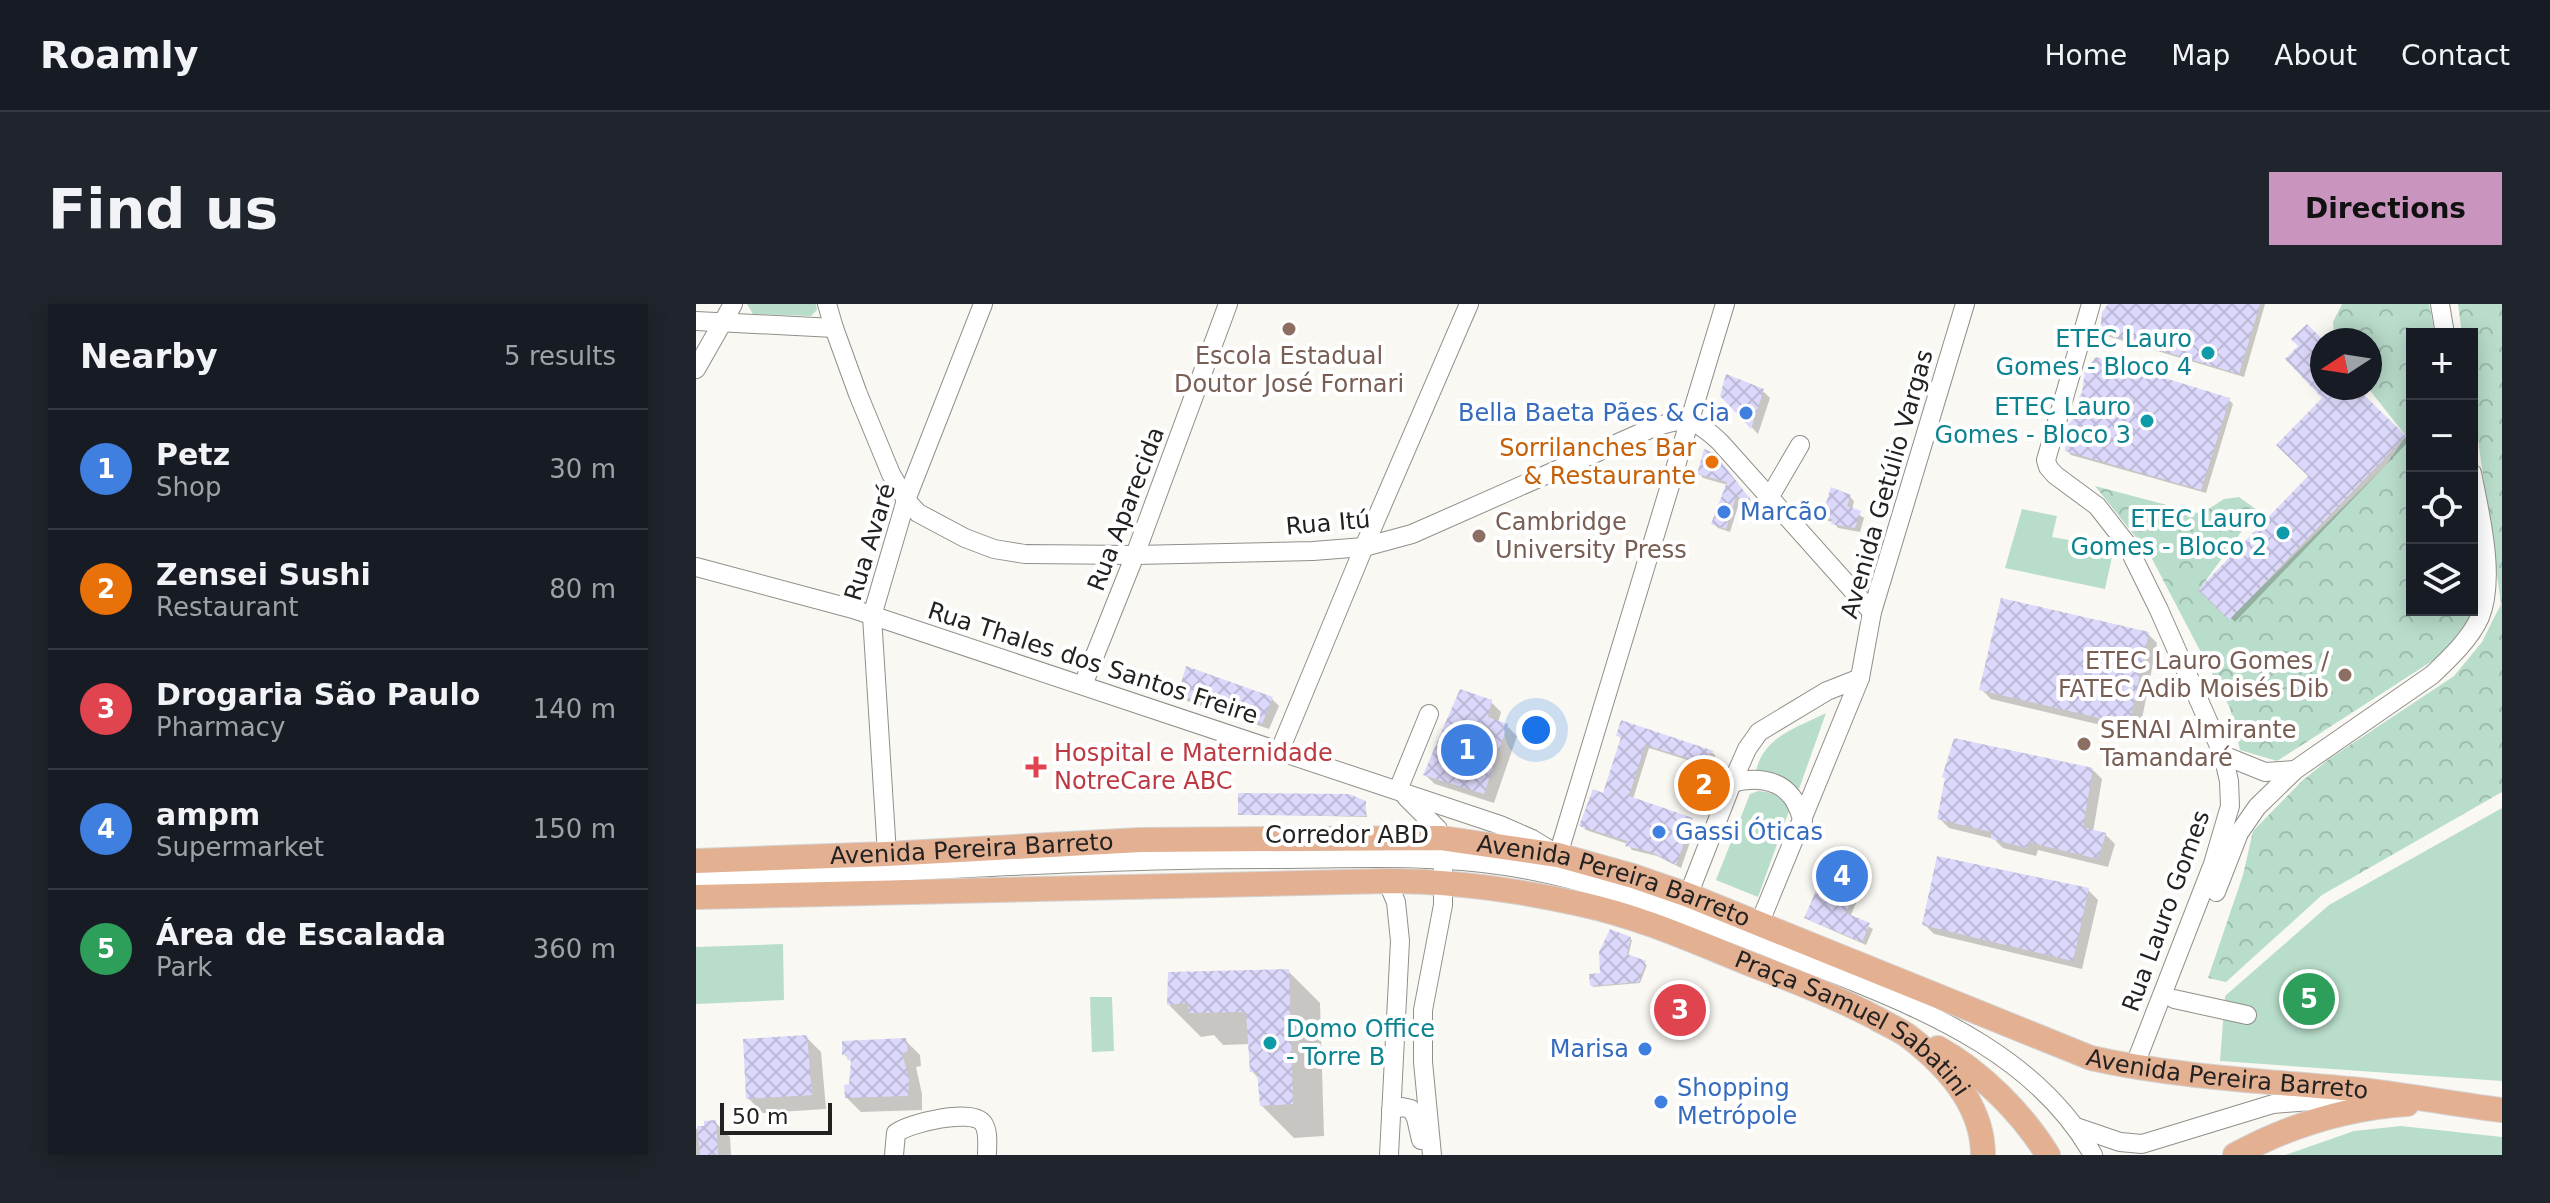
<!DOCTYPE html>
<meta charset="utf-8">
<style>
:root{--surface:#171b24;--page:#20242c;--text:#f1f3f6;--muted:#9ea1a6;--line:#363941;--accent:#c994be}
body{margin:0;font-family:"DejaVu Sans",sans-serif;background:var(--page);color:var(--text)}
.controls{position:absolute;right:24px;top:24px;display:grid;overflow:hidden;border-radius:0px;box-shadow:0 4px 20px #0003}
.controls button{width:72px;height:72px;display:grid;place-items:center;padding:0;border:0;border-bottom:2px solid var(--line);background:var(--surface);color:var(--text);font:40px sans-serif}
.compass{position:absolute;left:1614px;top:24px;width:72px;height:72px;border-radius:50%;background:var(--surface);box-shadow:0 4px 20px #0003;rotate:258deg}
.scale{position:absolute;left:24px;bottom:20px;width:112px;box-sizing:border-box;padding-left:8px;border:4px solid #232221;border-top:0;font-size:22px;line-height:28px;white-space:nowrap;color:#232221;-webkit-text-stroke:6px #fff;paint-order:stroke}
.you{position:absolute;left:840px;top:426px;width:28px;height:28px;margin:-20px;border:6px solid #fff;border-radius:50%;background:#1a73e8;box-shadow:0 0 0 12px #1a73e833}
.badge{display:grid;place-items:center;width:52px;height:52px;border-radius:50%;background:var(--accent);color:#fff;font-size:26px;font-weight:700}
.pin{position:absolute;translate:-50% -50%;border:4px solid #fff;box-shadow:0 2px 8px #0006}
.list{margin:0;padding:0;list-style:none}
h2{display:flex;justify-content:space-between;align-items:center;height:104px;margin:0;padding:0 32px;font-size:34px}
h2 small{font-size:26px;font-weight:400;color:var(--muted)}
.list li{display:grid;grid-template-columns:52px 1fr auto;gap:24px;align-items:center;box-sizing:border-box;height:120px;padding:0 32px;border-top:2px solid var(--line)}
.list b{display:block;font-size:30px;white-space:nowrap}
.list p{margin:0;font-size:26px;white-space:nowrap;color:var(--muted)}
.list em{font-size:26px;font-style:normal;color:var(--muted)}
.icon{flex:none;width:44px;height:44px;fill:none;stroke:currentColor;stroke-width:2;stroke-linecap:round;stroke-linejoin:round}
.map{position:relative;flex:none;width:1806px;height:851px;overflow:hidden;border-radius:0px}
header{display:flex;align-items:center;gap:48px;box-sizing:border-box;height:112px;padding:0 40px;background:var(--surface);border-bottom:2px solid var(--line)}
header strong{font-size:38px}
nav{display:flex;gap:44px;margin-inline-start:auto;font-size:28px}
.intro{display:flex;align-items:center;justify-content:space-between;box-sizing:border-box;height:192px;padding:0 48px}
h1{margin:0;font-size:56px}
.button{padding:20px 36px;border-radius:0px;background:var(--accent);color:#111;font-size:28px;font-weight:700}
main{display:flex;gap:48px;padding:0 48px}
aside{flex:1;background:var(--surface);border-radius:0px;box-shadow:0 4px 20px #0003}
.map>svg:first-child{display:block}
</style>
<header>
<strong>Roamly</strong>
<nav><a>Home</a><a>Map</a><a>About</a><a>Contact</a></nav>
</header>
<div class="intro"><h1>Find us</h1><a class="button">Directions</a></div>
<main>
<aside>
<h2>Nearby<small>5 results</small></h2>
<ul class="list">
<li><span class="badge" style="background:#3f7fe0">1</span><div><b>Petz</b><p>Shop</p></div><em>30 m</em></li>
<li><span class="badge" style="background:#e8710a">2</span><div><b>Zensei Sushi</b><p>Restaurant</p></div><em>80 m</em></li>
<li><span class="badge" style="background:#e0444e">3</span><div><b>Drogaria São Paulo</b><p>Pharmacy</p></div><em>140 m</em></li>
<li><span class="badge" style="background:#3f7fe0">4</span><div><b>ampm</b><p>Supermarket</p></div><em>150 m</em></li>
<li><span class="badge" style="background:#2e9e5b">5</span><div><b>Área de Escalada</b><p>Park</p></div><em>360 m</em></li>
</ul>
</aside>
<div class="map">
<svg width="1806" height="851" viewBox="0 0 1806 851">
<defs>
<pattern id="forest-crowns" width="20" height="18" patternUnits="userSpaceOnUse" patternTransform="scale(2)"><rect width="20" height="18" fill="#b9ddcb"/><path d="M2 6a3 3 0 1 1 6 0M12 15a3 3 0 1 1 6 0" fill="none" stroke="#9fbdae"/></pattern>
<pattern id="building-cross-hatch" width="8" height="8" patternUnits="userSpaceOnUse" patternTransform="scale(2)"><rect width="8" height="8" fill="#dcd8fb"/><path d="M0 0l8 8M0 8l8-8" fill="none" stroke="#bcb9d7"/></pattern>
</defs>
<rect width="100%" height="100%" fill="#faf8f3"/>
<g fill="#b9ddcb">
<path d="M51 0H120L121 6 115 12 57 10Z"/>
<path d="M1326 205 1361 212 1356 233 1418 244 1409 285 1309 264Z"/>
<path d="M1130 409 1103 485C1089 473 1078 469 1060 467 1068 432 1101 424 1130 409Z"/>
<path d="M1062 487C1077 488 1088 493 1093 507L1062 593 1020 576 1054 490Z"/>
<path d="M1806 504V777L1524 757 1529 692 1633 601Z"/>
<path d="M87 640 88 696 0 700V643Z"/>
<path d="M394 693H416L418 747 396 748Z"/>
<path d="M1705 822 1806 833V851H1589L1658 827Z"/>
</g>
<g fill="url(#forest-crowns)">
<path d="M1646 0H1733L1739 30H1716V306H1775V311L1747 350 1581 457 1544 446 1534 404 1454 251 1399 182 1505 210 1528 195 1543 193 1561 206 1503 286 1533 315 1690 161 1710 132 1672 84 1674 36 1638 34 1637 18Z"/>
<path d="M1762 0H1806V488L1626 591 1530 678 1512 674 1547 571 1557 527 1606 477 1633 455 1758 372 1786 338 1805 300 1776 93V30H1766Z"/>
</g>
<g fill="#0003">
<path d="M1415 0H1569L1548 73 1411 32 1407 27Z"/>
<path d="M1626 38V84H1658L1713 137 1539 318 1505 286 1614 172 1629 94 1592 55Z"/>
<path d="M1066 86 1074 94 1062 130 1026 91Z"/>
<path d="M1388 90 1533 96 1537 100 1510 189 1375 151 1371 146Z"/>
<path d="M1022 157 1056 199 1044 196 1034 228 1022 224 1018 220 1032 181 1007 174 1003 169Z"/>
<path d="M1154 193 1158 197 1156 206 1168 214 1164 228 1142 224 1138 218 1132 217 1128 213Z"/>
<path d="M1452 330 1461 339 1443 430 1295 395 1285 385Z"/>
<path d="M484 389 576 395 583 402 573 425 491 397Z"/>
<path d="M795 398 805 408 802 419 811 422 821 432 798 499 739 480 729 471Z"/>
<path d="M926 419 1017 449 1020 452 1010 458 1011 462 953 444 937 495 996 516 1000 521 985 564 961 552 936 546 932 540 890 526 886 522 909 491 926 435 922 431Z"/>
<path d="M1396 465 1406 475 1397 528 1409 530 1419 540 1412 563 1342 546 1340 552 1307 544 1298 535 1253 524 1243 514Z"/>
<path d="M669 498 671 513 544 510Z"/>
<path d="M1167 569 1171 573 1154 613 1177 625 1170 641 1115 617 1111 613Z"/>
<path d="M1392 586 1402 596 1386 665 1238 630 1228 620Z"/>
<path d="M934 635 936 636 932 653 951 661 944 679 897 683 896 681 906 671Z"/>
<path d="M592 667 624 699 628 832 598 834 565 801 563 775 556 767 554 740 527 741 518 731 505 733 473 701Z"/>
<path d="M110 733 125 748 130 805 67 809 52 794Z"/>
<path d="M209 736 224 751 225 762 220 763 226 790V806L165 808 151 794 157 759 148 750Z"/>
<path d="M19 818 34 833 35 851H0V825L10 823Z"/>
</g>
<g fill="url(#building-cross-hatch)">
<path d="M1412 0H1564L1543 70 1404 28 1406 8Z"/>
<path d="M1611 20 1626 35V84H1661L1710 132 1533 316 1502 286 1612 172 1580 141 1626 94 1589 55 1602 42 1595 35Z"/>
<path d="M1400 53 1534 94 1505 186 1369 147V134L1373 119 1381 111 1380 97 1386 89 1389 66Z"/>
<path d="M1030 70 1068 85 1055 125 1024 92Z"/>
<path d="M1008 145 1018 149 1056 197 1040 193 1030 225 1015 220 1031 178 1001 170Z"/>
<path d="M1135 183 1155 191 1151 202 1165 207 1159 224 1135 220 1137 215 1126 213Z"/>
<path d="M1305 294 1453 328 1433 421 1283 386Z"/>
<path d="M490 362 577 393 566 420 482 390Z"/>
<path d="M764 385 796 396 792 413 812 420 788 490 727 471Z"/>
<path d="M925 416 1018 447 1007 453 1008 459 949 441 933 492 997 514 980 561 955 548 929 542 931 537 883 522 897 485 907 489 925 433 920 432Z"/>
<path d="M1258 434 1397 464 1387 523 1410 529 1402 555 1332 538 1331 544 1295 535V528L1241 515 1249 474 1246 473Z"/>
<path d="M542 489 653 490 670 497V512L542 511Z"/>
<path d="M1241 552 1393 584 1377 657 1226 621Z"/>
<path d="M1135 553 1168 567 1150 609 1174 619 1166 638 1108 614Z"/>
<path d="M914 625 935 633 931 650 950 657 943 678 894 682 893 670 904 669 903 648Z"/>
<path d="M593 665 597 800 564 802 561 768H554L550 708 493 709 492 699 471 701 472 668Z"/>
<path d="M111 731 116 791 50 795 47 735Z"/>
<path d="M210 734 212 748 206 749 213 774 212 792 149 794 148 781 153 780 155 756H151V751H146V737Z"/>
<path d="M20 816 22 851H4L1 822H8V817Z"/>
</g>
<g fill="none" stroke-linecap="round" stroke-linejoin="round">
<g stroke="#918f8a" stroke-width="20">
<g id="minor">
<path d="M131 0 138 24 162 90 195 170 210 196 222 209 269 234 298 245 329 250 439 251 617 247 668 243 716 230 956 124C991 113 997 113 1024 138L1176 308"/>
<path d="M1395 0 1350 156 1352 163 1359 171 1401 202 1430 239 1463 306 1527 451 1533 477 1534 502 1517 560 1438 763"/>
<path d="M1744 0 1749 30"/>
<path d="M0 17 138 24"/>
<path d="M0 65 37 0"/>
<path d="M1073 194 1104 141"/>
<path d="M0 263 157 305 804 521 836 535 862 551 1029 0"/>
<path d="M387 381 439 251 532 0"/>
<path d="M584 446 668 243 773 0"/>
<path d="M1527 451 1569 468 1599 466"/>
<path d="M1036 479C1056 473 1082 474 1096 493 1101 499 1104 509 1107 517"/>
<path d="M702 486 733 410"/>
<path d="M710 493 742 525 747 555V601L727 706V758L736 851"/>
<path d="M191 550 176 312 210 196 287 0"/>
<path d="M0 577C191 570 381 555 572 555 651 555 731 550 810 562 926 581 1032 628 1141 671 1239 710 1343 755 1397 851"/>
<path d="M691 577 700 598 704 637 693 851"/>
<path d="M1520 588 1543 529 1561 503 1599 466 1736 371C1754 354 1774 335 1784 313 1800 273 1784 210 1776 169"/>
<path d="M988 602 1036 479 1051 445 1063 428 1131 387 1164 374"/>
<path d="M1064 618 1164 374 1176 308 1269 0"/>
<path d="M1478 695 1551 711"/>
<path d="M695 806 706 803 715 805 720 814 725 836"/>
<path d="M1380 823 1424 838 1446 840 1577 800 1628 796 1669 798"/>
<path d="M198 851 200 829C214 819 275 804 287 819 293 827 291 841 291 851"/>
</g>
</g>
<g stroke="#d3d3d3" stroke-width="26">
<g id="major">
<path id="s1" d="M0 557 191 550 444 536 745 534 862 551 937 572 992 591 1395 754C1480 773 1569 777 1655 785 1706 790 1756 800 1806 806"/>
<path id="s2" d="M0 593 691 577C756 577 821 586 884 600 946 613 1004 640 1062 663 1102 678 1142 694 1180 714 1190 720 1202 725 1212 732 1250 761 1287 801 1287 851"/>
<path d="M1242 744C1285 768 1326 809 1352 851"/>
<path d="M1539 851C1592 822 1651 804 1711 800"/>
</g>
</g>
<use href="#minor" stroke="#fff" stroke-width="18"/>
<use href="#major" stroke="#e4b092" stroke-width="24"/>
</g>
<g fill="#8d6e63" stroke="#fff" stroke-width="3">
<circle cx="593" cy="25" r="8"/>
<circle cx="783" cy="232" r="8"/>
<circle cx="1649" cy="371" r="8"/>
<circle cx="1388" cy="440" r="8"/>
</g>
<g fill="#0f9aa8" stroke="#fff" stroke-width="3">
<circle cx="1512" cy="49" r="8"/>
<circle cx="1451" cy="117" r="8"/>
<circle cx="1587" cy="229" r="8"/>
<circle cx="574" cy="739" r="8"/>
</g>
<g fill="#3f7fe0" stroke="#fff" stroke-width="3">
<circle cx="1050" cy="109" r="8"/>
<circle cx="1028" cy="208" r="8"/>
<circle cx="963" cy="528" r="8"/>
<circle cx="949" cy="745" r="8"/>
<circle cx="965" cy="798" r="8"/>
</g>
<circle fill="#e8710a" stroke="#fff" stroke-width="3" cx="1016" cy="158" r="8"/>
<path fill="#e0444e" stroke="#fff" stroke-width="3" d="M336 451h8v8h8v8h-8v8h-8v-8h-8v-8h8z"/>
<g text-anchor="middle" stroke-width="8" stroke-linejoin="round" paint-order="stroke">
<g font-size="24" fill="#0d838f" stroke="#fff" text-anchor="end">
<text x="1496" y="43">ETEC Lauro<tspan x="1496" dy="28">Gomes - Bloco 4</tspan></text>
<text x="1435" y="111">ETEC Lauro<tspan x="1435" dy="28">Gomes - Bloco 3</tspan></text>
<text x="1571" y="223">ETEC Lauro<tspan x="1571" dy="28">Gomes - Bloco 2</tspan></text>
<text x="590" y="733" text-anchor="start">Domo Office<tspan x="590" dy="28">- Torre B</tspan></text>
</g>
<g font-size="24" fill="#785e54" stroke="#fff" text-anchor="start">
<text x="593" y="60" text-anchor="middle">Escola Estadual<tspan x="593" dy="28">Doutor José Fornari</tspan></text>
<text x="799" y="226">Cambridge<tspan x="799" dy="28">University Press</tspan></text>
<text x="1633" y="365" text-anchor="end">ETEC Lauro Gomes /<tspan x="1633" dy="28">FATEC Adib Moisés Dib</tspan></text>
<text x="1404" y="434">SENAI Almirante<tspan x="1404" dy="28">Tamandaré</tspan></text>
</g>
<g font-size="24" fill="#366cbe" stroke="#fff" text-anchor="start">
<text x="1034" y="117" text-anchor="end">Bella Baeta Pães &amp; Cia</text>
<text x="1044" y="216">Marcão</text>
<text x="979" y="536">Gassi Óticas</text>
<text x="933" y="753" text-anchor="end">Marisa</text>
<text x="981" y="792">Shopping<tspan x="981" dy="28">Metrópole</tspan></text>
</g>
<g font-size="24" fill="#c56008" stroke="#fff" text-anchor="end">
<text x="1000" y="152">Sorrilanches Bar<tspan x="1000" dy="28">&amp; Restaurante</tspan></text>
</g>
<g font-size="24" fill="#232221" stroke="#fff">
<text transform="translate(1191 180) rotate(-74)" y="8">Avenida Getúlio Vargas</text>
<text transform="translate(430 205) rotate(-69)" y="8">Rua Aparecida</text>
<text transform="translate(632 219) rotate(-5)" y="8">Rua Itú</text>
<text transform="translate(174 238) rotate(-73)" y="8">Rua Avaré</text>
<text transform="translate(397 359) rotate(18)" y="8">Rua Thales dos Santos Freire</text>
<text x="651" y="539">Corredor ABD</text>
<text dy="8" stroke="none"><textPath href="#s1" startOffset="276">Avenida Pereira Barreto</textPath></text>
<text dy="8" stroke="none"><textPath href="#s1" startOffset="924">Avenida Pereira Barreto</textPath></text>
<text transform="translate(1470 607) rotate(-70)" y="8">Rua Lauro Gomes</text>
<text dy="8" stroke="none"><textPath href="#s2" startOffset="1186">Praça Samuel Sabatini</textPath></text>
<text dy="8" stroke="none"><textPath href="#s1" startOffset="1572">Avenida Pereira Barreto</textPath></text>
</g>
<g font-size="24" fill="#be3a42" stroke="#fff" text-anchor="start">
<text x="358" y="457">Hospital e Maternidade<tspan x="358" dy="28">NotreCare ABC</tspan></text>
</g>
</g>
</svg>
<div class="controls">
<button>+</button>
<button>−</button>
<button><svg class="icon" aria-label="locate" viewBox="0 0 24 24"><circle cx="12" cy="12" r="6"/><path d="M12 2v4M12 18v4M2 12h4M18 12h4"/></svg></button>
<button><svg class="icon" aria-label="layers" viewBox="0 0 24 24"><path d="M12 4l9 5-9 5-9-5zM3 14l9 5 9-5"/></svg></button>
</div>
<svg class="compass" viewBox="-18 -18 36 36"><path d="M0-13l5 13h-10z" fill="#e53935"/><path d="M0 13l5-13h-10z" fill="#9ea1a6"/></svg>
<div class="scale">50 m</div>
<div class="you"></div>
<div class="pin badge" style="left:771px;top:446px;background:#3f7fe0">1</div>
<div class="pin badge" style="left:1008px;top:481px;background:#e8710a">2</div>
<div class="pin badge" style="left:984px;top:706px;background:#e0444e">3</div>
<div class="pin badge" style="left:1146px;top:572px;background:#3f7fe0">4</div>
<div class="pin badge" style="left:1613px;top:695px;background:#2e9e5b">5</div>
</div>
</main>
